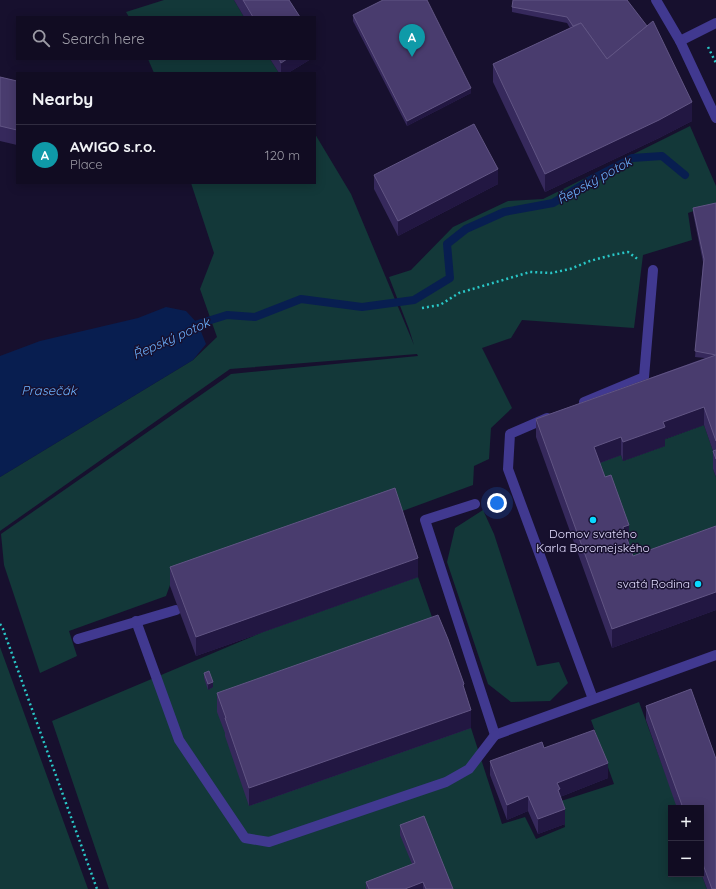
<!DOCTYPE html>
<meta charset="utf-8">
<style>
:root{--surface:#110c22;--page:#1a152a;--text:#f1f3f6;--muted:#9c9ba5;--line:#302c40;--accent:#0f766e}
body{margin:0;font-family:Quicksand,sans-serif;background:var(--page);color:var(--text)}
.controls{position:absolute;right:12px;bottom:12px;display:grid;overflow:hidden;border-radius:0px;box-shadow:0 2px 10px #0003}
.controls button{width:36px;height:36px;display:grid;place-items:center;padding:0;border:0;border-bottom:1px solid var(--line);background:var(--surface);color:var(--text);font:20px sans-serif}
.you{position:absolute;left:497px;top:503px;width:14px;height:14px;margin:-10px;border:3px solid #fff;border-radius:50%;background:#1a73e8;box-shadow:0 0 0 6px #1a73e833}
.badge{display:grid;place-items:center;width:26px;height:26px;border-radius:50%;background:var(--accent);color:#fff;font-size:13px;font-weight:700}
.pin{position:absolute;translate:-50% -33px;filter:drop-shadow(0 1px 2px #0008)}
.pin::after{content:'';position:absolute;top:21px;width:14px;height:12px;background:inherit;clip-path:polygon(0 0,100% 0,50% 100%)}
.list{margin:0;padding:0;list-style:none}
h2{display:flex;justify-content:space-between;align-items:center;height:52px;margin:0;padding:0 16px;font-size:17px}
h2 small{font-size:13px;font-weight:400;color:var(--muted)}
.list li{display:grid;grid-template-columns:26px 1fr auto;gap:12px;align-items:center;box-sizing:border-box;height:60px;padding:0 16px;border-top:1px solid var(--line)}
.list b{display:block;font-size:15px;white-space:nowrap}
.list p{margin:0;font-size:13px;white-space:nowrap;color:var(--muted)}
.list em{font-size:13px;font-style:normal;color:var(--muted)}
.icon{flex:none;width:22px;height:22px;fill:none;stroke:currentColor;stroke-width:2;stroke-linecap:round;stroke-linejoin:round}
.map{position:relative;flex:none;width:716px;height:889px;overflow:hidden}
.search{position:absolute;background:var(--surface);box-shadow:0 2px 10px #0003;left:16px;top:16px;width:300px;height:44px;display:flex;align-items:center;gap:10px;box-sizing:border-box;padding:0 14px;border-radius:0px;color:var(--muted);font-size:15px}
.panel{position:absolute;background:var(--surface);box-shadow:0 2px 10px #0003;left:16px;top:72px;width:300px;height:112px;border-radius:0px}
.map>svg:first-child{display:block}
</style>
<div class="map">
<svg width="716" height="889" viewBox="0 0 716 889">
<rect width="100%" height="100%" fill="#17102e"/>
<g fill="#133839">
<path d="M164 0H234L244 17H129L126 12Z"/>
<path d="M148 59H270L279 73H154Z"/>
<path d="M690 126 716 186V203L688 213 692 240 643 255 634 328 522 320 511 338 482 348 512 408 491 428 489 459 474 466 473 485 397 513 170 585 166 596 69 631 77 656 40 673 4 565 1 534 231 374 418 356 417 354 230 369 0 531V477L193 360 217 337 200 289 214 253 191 183H315V134L351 194 414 345 409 329 389 277 411 270 453 227 508 201 543 199Z"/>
<path d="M704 425 716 459 713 469 716 477V545L633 574 594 465 621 455 623 461 665 446 663 440Z"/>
<path d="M483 510 494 534 537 666 559 662 568 683 550 701 511 702 488 684 447 562 455 528Z"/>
<path d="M418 577 471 728 502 824 525 817 536 839 565 827 561 801 614 784 591 720 639 702 678 808H671V874H701V873L707 889H449L415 873 374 889H109L52 721 263 632Z"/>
<path d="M0 647 88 889H0Z"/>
</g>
<path fill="#081e50" d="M166 307 186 311 198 324 206 344 193 360 0 477V356L40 341 138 318Z"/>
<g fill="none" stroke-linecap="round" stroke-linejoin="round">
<path stroke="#081e50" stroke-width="8" d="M188 329 198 324 227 315 255 317 301 299 362 307 414 300 450 278 447 244 466 229 504 212 553 203 594 178 632 158 662 156 685 175"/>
<g stroke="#29c7c7" stroke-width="2.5" stroke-dasharray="2 3" stroke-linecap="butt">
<path d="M708 47 716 63"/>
<path d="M422 308 440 305 459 293 530 272 551 273 570 269 590 261 612 255 628 252 639 260"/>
<path d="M0 624 3 629 97 889"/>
</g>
<g stroke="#413990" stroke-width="10">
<path d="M680 41 716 23"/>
<path d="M584 402 644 377 653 270"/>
<path d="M547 418 510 434 508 469 593 699"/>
<path d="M475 504 425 520 495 735 716 655"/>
<path d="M136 621 179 740 245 838 269 842 446 782 469 769 495 735"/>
<path d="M78 639 176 610"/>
</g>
<path stroke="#413990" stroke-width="10" d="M656 0 680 41 716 118"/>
</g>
<g fill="#36295c">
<path d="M234 0H289L300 17H244Z"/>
<path d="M627 0 692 121 659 138 545 192 493 82V64L570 28 567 23 512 12V7Z"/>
<path d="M353 15 471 93 407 126 353 21Z"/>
<path d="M270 59H311L288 73H279Z"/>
<path d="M0 77 17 81V145L0 141Z"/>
<path d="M374 175 498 184 398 236 374 189Z"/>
<path d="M716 203V477L713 469V451L704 425 665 439V446L623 461 621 455 600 463 633 556 716 526V610L612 648 536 437V419L705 358 695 357 703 262 693 213V208Z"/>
<path d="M170 567 418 577 196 656 170 586Z"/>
<path d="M204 673 213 687 208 690 204 678Z"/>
<path d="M464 689 471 728 249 806 225 736V733L217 712V693Z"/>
<path d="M691 689 716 759V889H707L701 873V808H677L646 720V706Z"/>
<path d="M544 748 608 778 560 797 565 824 538 834 528 811 507 820 490 775V761Z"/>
<path d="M400 825 453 889H366V882L412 864 400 835Z"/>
</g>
<g fill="#221742">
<path d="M287 59H311L288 73H281V63Z"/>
<path d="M471 88V93L407 126V121Z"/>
<path d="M692 102V121L659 138 545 192V174Z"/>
<path d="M498 169V184L398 236V221Z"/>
<path d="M704 407V425L665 439V446L623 461V442L663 422Z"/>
<path d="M621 437V455L594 465V447Z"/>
<path d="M629 525V544L623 527Z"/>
<path d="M418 558V577L196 656V637Z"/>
<path d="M716 592V610L612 648V629Z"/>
<path d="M213 682V687L208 690V684Z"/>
<path d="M471 710V728L249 806V788Z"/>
<path d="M608 763V778L560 797 558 805 557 783Z"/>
<path d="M528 796V811L507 820V805Z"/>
<path d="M565 809V824L538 834V819Z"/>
<path d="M423 882V889H405Z"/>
</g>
<g fill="#493c6e" stroke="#615584">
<path d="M243 0H289L300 17H253Z"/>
<path d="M383 0H427L471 88 407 121 353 15Z"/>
<path d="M513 0H627L647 26 607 59 581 23 573 26 567 17 512 7Z"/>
<path d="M653 21 692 102 659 120 545 174 493 64 581 23 607 59Z"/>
<path d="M279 59H287L281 63Z"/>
<path d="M0 77 17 81V130L0 126Z"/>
<path d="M474 124 498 169 398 221 374 175Z"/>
<path d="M716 203V355L695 351 704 259 693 208Z"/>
<path d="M716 355V441L704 407 663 422 665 427 623 442 621 437 594 447 605 477 611 475 629 525 623 527 633 556 716 526V592L612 629 536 419Z"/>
<path d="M716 450V459L713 451Z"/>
<path d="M395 488 418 558 196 637 170 567Z"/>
<path d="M438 615 448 639 464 684 463 685 471 710 249 788 225 718H226L217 693Z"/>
<path d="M209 671 213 682 208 684 204 673Z"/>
<path d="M691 689 716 759V889H712L701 859V808H683L646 706Z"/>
<path d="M594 730 608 763 557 783 560 789 558 790 565 809 538 819 528 796 507 805 490 761 542 742 544 748Z"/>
<path d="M424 816 453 889H426L423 882 405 889H369L366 882 415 863 400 825Z"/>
</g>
<g fill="#09d9ff" stroke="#17102e" stroke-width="1.5">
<circle cx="593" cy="520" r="4"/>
<circle cx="698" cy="584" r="4"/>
</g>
<g text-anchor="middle" stroke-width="3" stroke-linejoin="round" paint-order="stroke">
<g font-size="12" fill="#e3ddff" stroke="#17102e">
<text x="593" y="538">Domov svatého<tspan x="593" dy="14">Karla Boromejského</tspan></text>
<text x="690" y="588" text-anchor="end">svatá Rodina</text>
</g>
<g font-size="13" font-style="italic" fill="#6bb2ff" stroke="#17102e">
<text transform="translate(594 180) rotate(-29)" y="5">Řepský potok</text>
<text transform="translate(171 338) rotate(-24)" y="5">Řepský potok</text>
<text x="49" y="395">Prasečák</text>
</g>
</g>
</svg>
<div class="controls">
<button>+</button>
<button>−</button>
</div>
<div class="you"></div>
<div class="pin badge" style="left:412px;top:57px;background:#0f9aa8">A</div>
<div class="search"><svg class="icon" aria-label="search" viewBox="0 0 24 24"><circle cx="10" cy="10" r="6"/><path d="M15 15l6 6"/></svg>Search here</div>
<section class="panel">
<h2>Nearby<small></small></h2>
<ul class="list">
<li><span class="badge" style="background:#0f9aa8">A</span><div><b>AWIGO s.r.o.</b><p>Place</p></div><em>120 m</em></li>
</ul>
</section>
</div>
